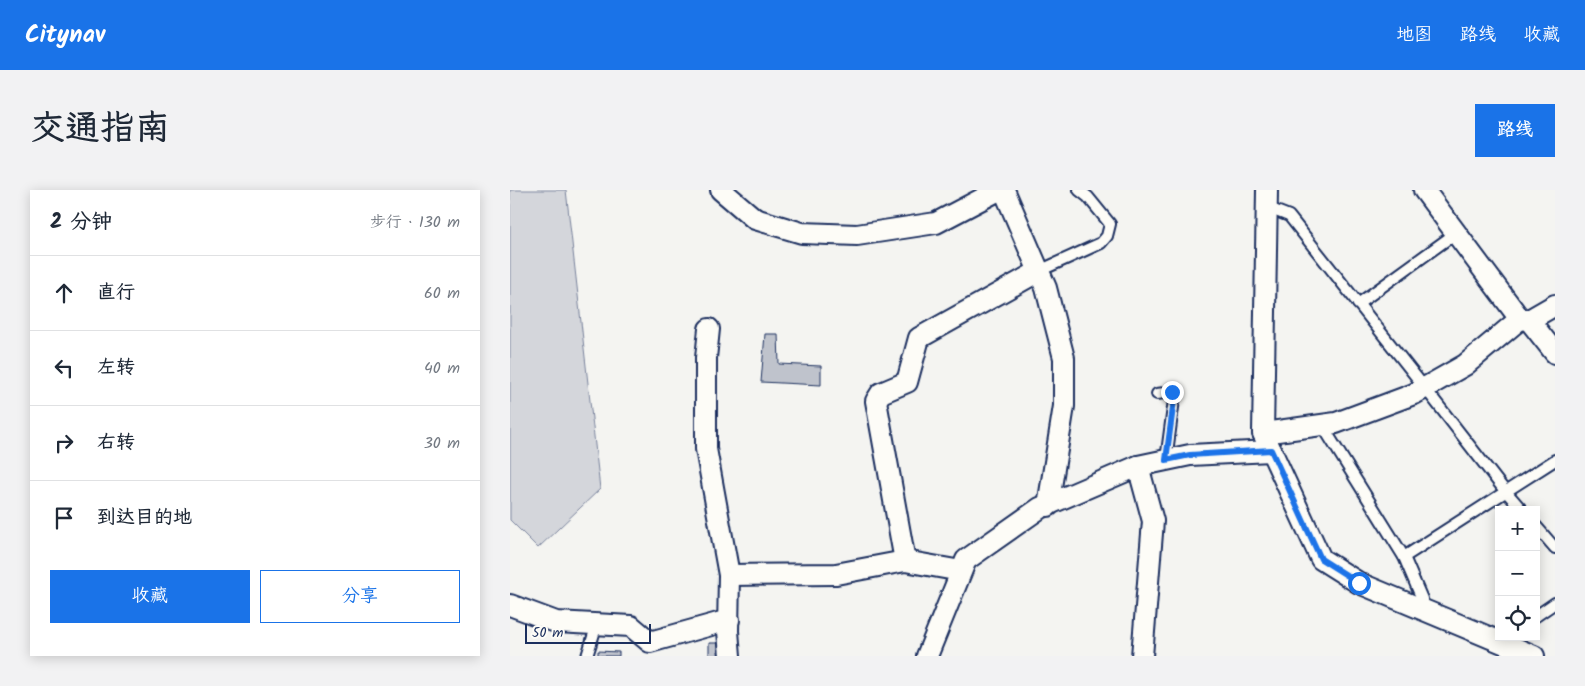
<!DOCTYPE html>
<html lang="zh">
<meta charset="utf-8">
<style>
:root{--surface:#fff;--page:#f2f2f3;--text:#1f2937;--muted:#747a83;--line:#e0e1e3;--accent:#1a73e8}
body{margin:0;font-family:Kalam,"LXGW WenKai TC",sans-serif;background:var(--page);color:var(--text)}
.controls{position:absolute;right:15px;bottom:15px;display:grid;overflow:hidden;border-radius:0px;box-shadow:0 2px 12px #0003}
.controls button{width:45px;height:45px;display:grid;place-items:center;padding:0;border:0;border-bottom:1px solid var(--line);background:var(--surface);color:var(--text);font:25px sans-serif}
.scale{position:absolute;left:15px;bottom:12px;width:126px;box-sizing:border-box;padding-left:5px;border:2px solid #1b2f5e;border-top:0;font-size:14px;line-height:18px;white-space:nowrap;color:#1b2f5e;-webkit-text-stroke:4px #fdfcf7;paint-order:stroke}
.stop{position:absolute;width:15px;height:15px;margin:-11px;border:4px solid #1a73e8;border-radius:50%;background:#fff}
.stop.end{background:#1a73e8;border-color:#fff;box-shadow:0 1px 5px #0008}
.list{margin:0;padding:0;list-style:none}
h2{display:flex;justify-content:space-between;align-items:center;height:65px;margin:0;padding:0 20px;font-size:21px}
h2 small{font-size:16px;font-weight:400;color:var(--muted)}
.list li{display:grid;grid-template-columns:32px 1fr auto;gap:15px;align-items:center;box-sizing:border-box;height:75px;padding:0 20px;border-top:1px solid var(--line)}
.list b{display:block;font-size:19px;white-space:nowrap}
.list em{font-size:16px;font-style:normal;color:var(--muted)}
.actions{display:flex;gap:10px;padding:15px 20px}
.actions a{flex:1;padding:11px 0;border:1px solid var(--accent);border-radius:0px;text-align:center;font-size:18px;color:var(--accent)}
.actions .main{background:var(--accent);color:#fff}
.icon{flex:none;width:28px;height:28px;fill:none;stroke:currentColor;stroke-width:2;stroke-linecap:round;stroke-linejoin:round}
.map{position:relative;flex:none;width:1045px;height:466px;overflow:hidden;border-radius:0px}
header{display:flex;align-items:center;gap:30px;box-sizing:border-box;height:70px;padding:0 25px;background:var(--accent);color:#fff}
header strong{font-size:24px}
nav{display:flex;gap:28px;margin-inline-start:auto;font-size:18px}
.intro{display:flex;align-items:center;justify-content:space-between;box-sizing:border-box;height:120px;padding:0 30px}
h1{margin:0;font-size:35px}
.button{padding:12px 22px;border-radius:0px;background:var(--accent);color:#fff;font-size:18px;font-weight:700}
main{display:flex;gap:30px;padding:0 30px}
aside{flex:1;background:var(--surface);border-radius:0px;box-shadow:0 2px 12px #0003}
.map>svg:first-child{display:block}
</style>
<header>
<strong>Citynav</strong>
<nav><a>地图</a><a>路线</a><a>收藏</a></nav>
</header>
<div class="intro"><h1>交通指南</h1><a class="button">路线</a></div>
<main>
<aside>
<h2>2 分钟<small>步行 · 130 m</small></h2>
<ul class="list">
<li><svg class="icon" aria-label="ahead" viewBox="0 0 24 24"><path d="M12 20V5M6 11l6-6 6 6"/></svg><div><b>直行</b></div><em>60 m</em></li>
<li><svg class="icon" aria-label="left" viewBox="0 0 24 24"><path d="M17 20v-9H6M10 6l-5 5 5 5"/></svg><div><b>左转</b></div><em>40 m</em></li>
<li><svg class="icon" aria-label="right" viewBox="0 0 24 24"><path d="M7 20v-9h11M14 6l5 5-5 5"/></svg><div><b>右转</b></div><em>30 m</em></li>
<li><svg class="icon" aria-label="arrive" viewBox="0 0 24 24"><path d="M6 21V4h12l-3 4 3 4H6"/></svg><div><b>到达目的地</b></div></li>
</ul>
<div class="actions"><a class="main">收藏</a><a>分享</a></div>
</aside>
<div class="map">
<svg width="1045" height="466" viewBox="0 0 1045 466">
<rect width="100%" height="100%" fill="#f4f4f1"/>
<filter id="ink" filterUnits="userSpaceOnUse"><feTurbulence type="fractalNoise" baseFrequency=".02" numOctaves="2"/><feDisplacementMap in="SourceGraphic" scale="10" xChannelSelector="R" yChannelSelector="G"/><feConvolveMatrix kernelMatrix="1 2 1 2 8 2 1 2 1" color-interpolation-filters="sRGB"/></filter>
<g filter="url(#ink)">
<path fill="#d4d6db" stroke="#78829c" d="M0 0H56L90 299 28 358 0 330Z"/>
<g fill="#bfc3cc" stroke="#1b2f5e">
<path d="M255 144H268L269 174 311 176V195L251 192Z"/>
<path d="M199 453H213L212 466H199Z"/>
<path d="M88 461 109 462V466H88Z"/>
</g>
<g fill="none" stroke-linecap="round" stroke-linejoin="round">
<g stroke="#1b2f5e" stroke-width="14">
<g id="service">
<path d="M756 17 779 26 915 198 992 297 1012 320"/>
<path d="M529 81 591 53 597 46 600 34 578 7 569 0"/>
<path d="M848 114 946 43"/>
<path d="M647 204 662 202 664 210 656 270"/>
<path d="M812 235 894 367 912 409 913 419"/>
<path d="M1026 336 1045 358"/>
<path d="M894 367 1045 270"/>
<path d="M1026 426 1045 413"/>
<path d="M77 466 87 434"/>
</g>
</g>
<g stroke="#1b2f5e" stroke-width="24">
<g id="minor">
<path d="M211 0 245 29 292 43 347 45 426 33 489 0"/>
<path d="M494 0 536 98 554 168V216L538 316"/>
<path d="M757 0 753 243 811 369 849 393 1024 466"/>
<path d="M914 0 1010 129"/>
<path d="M1019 130 1045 163"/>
<path d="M199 139 196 168V259L219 385 218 441 220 466"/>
<path d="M753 243 826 233 904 204 955 175 1010 129 1019 130 1045 115"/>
<path d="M628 276 643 331 632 466"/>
<path d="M395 371 366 211 371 203 397 192 409 148 529 81"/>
<path d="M219 385 326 384 395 371 451 381"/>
<path d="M0 415 46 432 121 436 140 452 219 430"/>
<path d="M417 466 456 370 530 318 628 276 680 265 761 261"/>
</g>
</g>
<use href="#service" stroke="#fdfcf7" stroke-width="10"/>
<use href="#minor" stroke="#fdfcf7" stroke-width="20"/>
</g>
</g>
<g fill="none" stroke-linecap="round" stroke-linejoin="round" filter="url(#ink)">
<path stroke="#1a73e8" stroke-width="6" d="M662 202 664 210 656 270 680 265 761 260 811 369 849 393"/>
</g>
</svg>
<div class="controls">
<button>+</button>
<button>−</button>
<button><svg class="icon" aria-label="locate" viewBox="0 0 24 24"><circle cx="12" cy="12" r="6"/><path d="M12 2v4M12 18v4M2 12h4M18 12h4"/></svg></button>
</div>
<div class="scale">50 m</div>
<div class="stop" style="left:849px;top:393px"></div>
<div class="stop end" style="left:662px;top:202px"></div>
</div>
</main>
